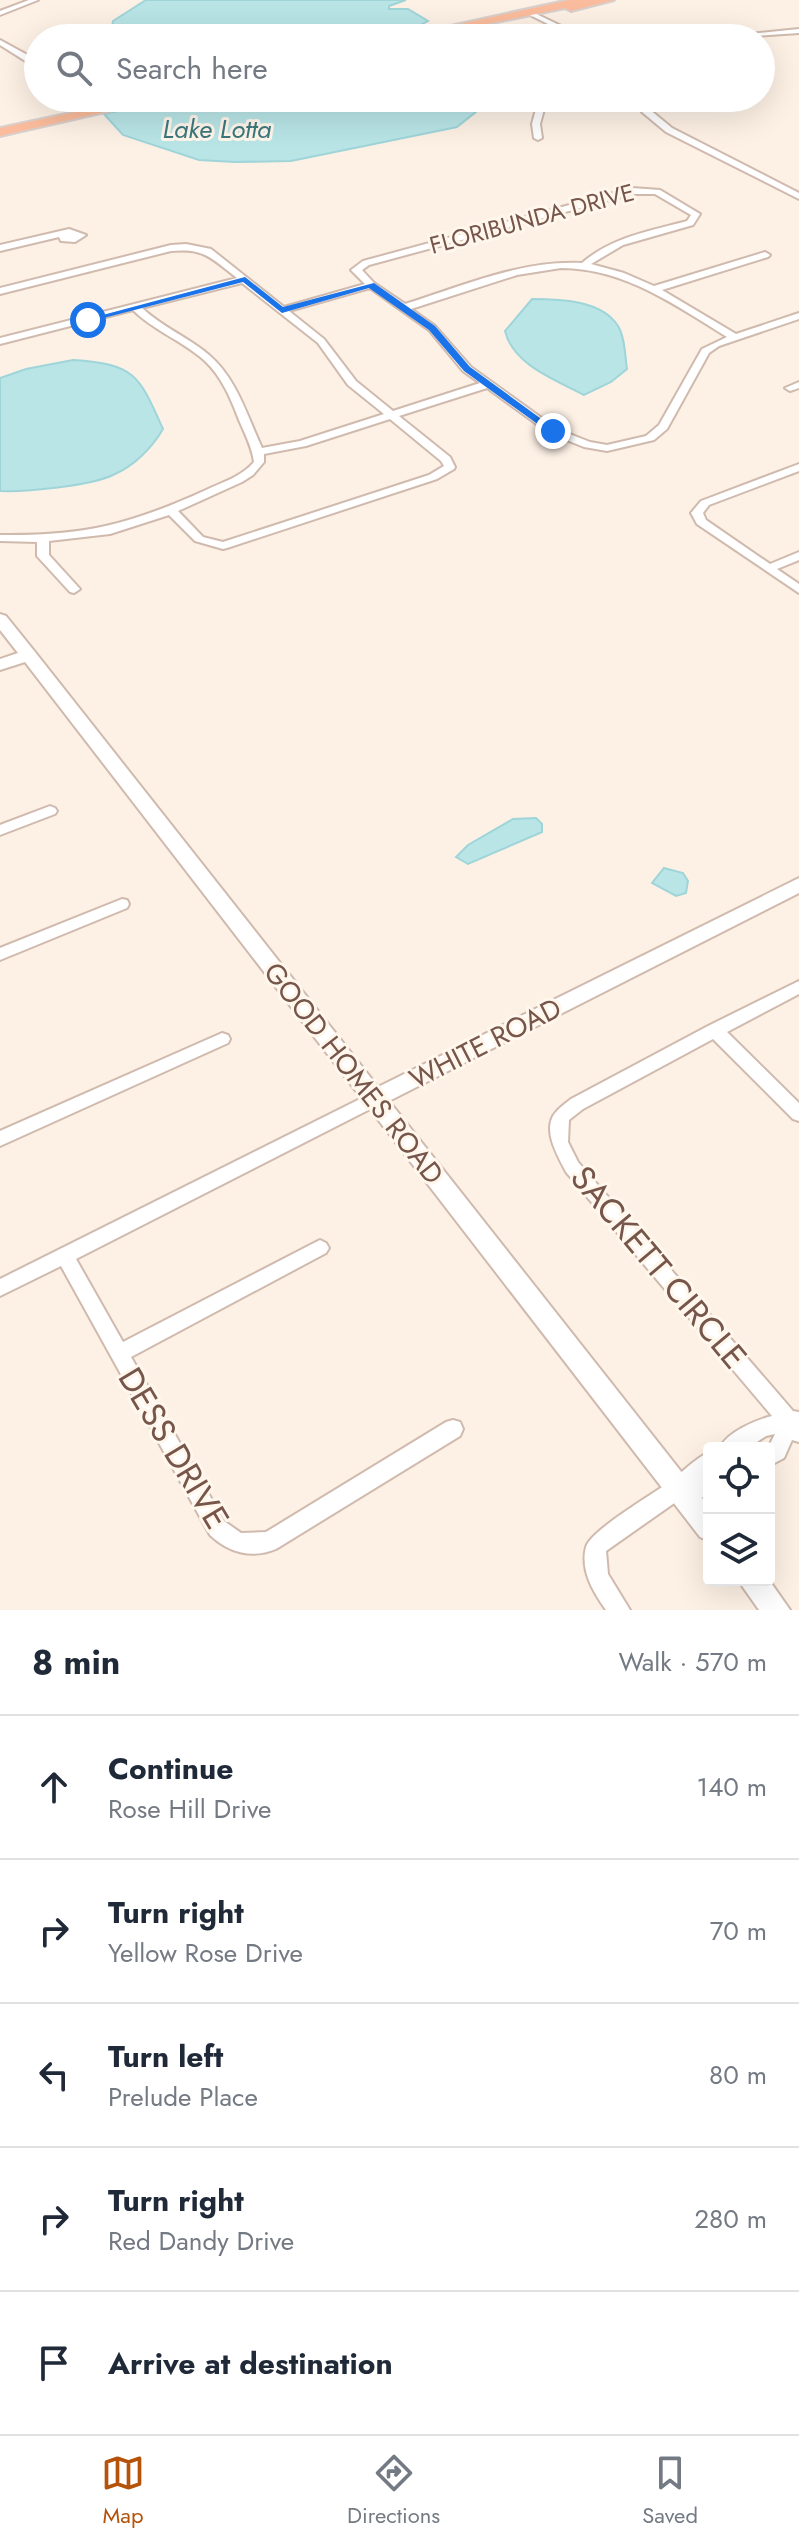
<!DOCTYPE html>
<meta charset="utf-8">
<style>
:root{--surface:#fff;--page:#f6f6f7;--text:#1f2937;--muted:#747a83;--line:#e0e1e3;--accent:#b45309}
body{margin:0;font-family:Jost,sans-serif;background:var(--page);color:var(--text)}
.controls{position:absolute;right:24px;bottom:24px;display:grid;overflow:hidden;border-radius:8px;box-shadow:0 8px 32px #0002}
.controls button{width:72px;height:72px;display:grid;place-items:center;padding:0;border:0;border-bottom:2px solid var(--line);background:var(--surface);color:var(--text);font:40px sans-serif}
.stop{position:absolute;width:24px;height:24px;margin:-18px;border:6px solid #1a73e8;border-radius:50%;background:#fff}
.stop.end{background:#1a73e8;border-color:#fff;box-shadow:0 2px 8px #0008}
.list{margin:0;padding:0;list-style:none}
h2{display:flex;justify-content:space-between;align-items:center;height:104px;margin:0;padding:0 32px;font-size:34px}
h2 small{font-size:26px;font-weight:400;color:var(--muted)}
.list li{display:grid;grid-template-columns:52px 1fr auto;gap:24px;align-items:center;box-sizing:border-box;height:144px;padding:0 32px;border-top:2px solid var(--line)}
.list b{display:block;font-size:30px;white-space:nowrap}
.list p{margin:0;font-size:26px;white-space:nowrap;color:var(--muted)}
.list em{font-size:26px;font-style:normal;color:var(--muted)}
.icon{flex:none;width:44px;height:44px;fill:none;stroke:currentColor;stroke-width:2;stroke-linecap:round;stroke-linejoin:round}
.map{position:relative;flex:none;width:799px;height:1610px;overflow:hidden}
.search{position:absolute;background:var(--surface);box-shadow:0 8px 32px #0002;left:24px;right:24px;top:24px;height:88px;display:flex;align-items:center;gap:20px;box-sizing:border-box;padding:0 28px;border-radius:44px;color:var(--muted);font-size:30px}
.sheet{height:824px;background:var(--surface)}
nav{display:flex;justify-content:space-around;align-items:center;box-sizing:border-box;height:112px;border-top:2px solid var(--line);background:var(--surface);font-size:22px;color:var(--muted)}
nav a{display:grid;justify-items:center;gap:4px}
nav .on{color:var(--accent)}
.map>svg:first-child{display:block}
</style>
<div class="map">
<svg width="799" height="1610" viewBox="0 0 799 1610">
<rect width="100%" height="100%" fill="#fdf1e5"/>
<g fill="#b9e5e7" stroke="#9fd5d9" stroke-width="2">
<path d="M146 0H406L389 6V9H408L428 21 406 33 383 38H110L113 21Z"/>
<path d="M177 98H467L477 111 457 127 291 161 235 162 199 160 123 135 104 114Z"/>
<path d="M532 299C559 299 602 300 618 326 625 337 625 356 627 369L611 382 584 395C556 380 513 365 505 331Z"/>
<path d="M73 360C135 364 139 375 163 429 152 448 134 466 113 475 89 486 27 492 0 491V378L26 369Z"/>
<path d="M536 818 542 824V832L468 864 456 857 468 845 513 819Z"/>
<path d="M664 868 683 873 688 881 686 893 676 896 652 883Z"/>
</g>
<path fill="#f2cdbc" stroke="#e5b19d" stroke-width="2" d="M672 26 700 38H642L641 35Z"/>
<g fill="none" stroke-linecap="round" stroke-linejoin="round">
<g stroke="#d0baae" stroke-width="4">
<g id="minor">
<path d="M29 0H38L0 15V11Z"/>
<path d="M528 10 584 37 586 38H576L526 13Z"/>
<path d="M799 29V33L727 38 731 36Z"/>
<path d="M0 40 33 58 34 60 27 62 0 45Z"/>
<path d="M539 98H547L540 124 542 138 538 140 534 138 532 124Z"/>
<path d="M637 98H645L649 109 672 128 799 193V199L666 132 642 112Z"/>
<path d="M632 188 660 190 700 214 693 225 623 245 591 264 624 273 654 286 765 252 770 255 768 257 662 290 736 334 799 313V319L719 346 709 353 667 429 654 440 607 451 584 447 549 433 487 388 399 416 450 457 455 467 454 469 437 479 227 548 223 549 195 541 169 515 110 534 49 541V555L80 589 74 593 70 592 37 556V542L0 541V535C84 536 129 525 206 490 223 482 241 477 254 462 252 447 245 434 239 420 231 399 222 377 205 361 183 341 154 331 133 310L0 344V338L237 278C211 258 205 248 171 251L0 294V288L171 245 186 244 211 249 284 307 365 284 351 270 363 261ZM632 194H655L691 215 687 221C650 231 612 237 582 263 521 260 462 286 405 304L374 283 362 270 369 265ZM561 268C624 268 675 305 727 337L702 349 659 425 646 436 607 445 590 442 557 429 471 367 435 326 411 309 517 275ZM242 283 318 343 348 385 384 414 300 441 262 448C247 416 237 379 209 355 188 337 162 327 142 308ZM370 288 429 330 463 371 480 383 393 411 356 381 324 339 289 311ZM390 419 441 461 444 466 429 475 223 542 203 537 178 511 242 482 253 475 264 462V454L306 446Z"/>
<path d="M69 229 86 235 75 242 61 241 59 237 0 251V245Z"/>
<path d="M799 382V388L790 391 785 388Z"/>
<path d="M799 464V471L709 505 703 513 706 520 770 564 799 552V560L777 569 799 584V593L697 524 691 513 701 501Z"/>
<path d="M50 806 55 808 57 811 55 814 0 835V825Z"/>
<path d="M122 899 127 900 129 904 127 908 0 960V948Z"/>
<path d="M799 981V994L727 1032 799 1103V1121L793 1119 713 1039 583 1109 569 1120 568 1142 578 1162 793 1411 799 1412V1442L792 1440 784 1458 769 1466V1448H765L770 1444 775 1434 766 1436 748 1448H720C727 1432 756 1420 772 1416L566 1172C558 1156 541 1129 556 1112 560 1107 566 1103 571 1099L708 1026Z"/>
<path d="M222 1033 228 1035 230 1039 228 1043 0 1146V1131Z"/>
<path d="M374 1092 380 1094 382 1099 380 1104 76 1259 123 1342 314 1243 320 1240 326 1243 329 1248 326 1253 131 1357 224 1521 241 1533 266 1532 446 1422 453 1420 460 1422 463 1429 460 1436 276 1549C252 1559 229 1553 210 1535L61 1266 0 1296V1279Z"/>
<path d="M709 1452V1475L706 1477H709V1497L680 1499 606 1551 608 1574 630 1610H606C593 1592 580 1570 586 1547 591 1530 652 1495 669 1482 682 1473 694 1459 709 1452Z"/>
</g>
</g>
<g stroke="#d0baae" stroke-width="4">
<g id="tertiary">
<path d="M0 614 6 616 35 652 378 1087 799 878V893L389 1101 709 1507V1541L700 1537 25 662 0 670V659L18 653 0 630Z"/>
<path d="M738 1580H769L790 1610H759Z"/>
</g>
</g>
<g stroke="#d9cfcc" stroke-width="4">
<g id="trunk">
<path d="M569 0H614L571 11 565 8 419 38H396Z"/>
<path d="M141 98H166L0 136V128Z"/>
</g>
</g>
<use href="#minor" fill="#fff" fill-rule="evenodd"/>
<use href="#tertiary" fill="#fff" fill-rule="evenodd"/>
<use href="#trunk" fill="#fabc9c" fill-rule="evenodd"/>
</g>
<path fill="#1a73e8" d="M245 277 283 307 374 283 435 326 470 367 558 431 550 433 464 371 429 330 369 288 282 313 243 282 88 322 84 320Z"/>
<g text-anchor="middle" stroke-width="6" stroke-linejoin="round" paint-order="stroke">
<g font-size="24" fill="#76554a" stroke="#fff6ec">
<text transform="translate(532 219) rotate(-15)" y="8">FLORIBUNDA DRIVE</text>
</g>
<g font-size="26" font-style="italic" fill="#3d787c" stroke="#fff6ec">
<text x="217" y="138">Lake Lotta</text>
</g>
<g font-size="28" fill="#76554a" stroke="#fff6ec">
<text transform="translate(485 1043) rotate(-27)" y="10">WHITE ROAD</text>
<text transform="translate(354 1073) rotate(52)" y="10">GOOD HOMES ROAD</text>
</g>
<g font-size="34" fill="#76554a" stroke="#fff6ec">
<text transform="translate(659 1267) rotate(50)" y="12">SACKETT CIRCLE</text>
<text transform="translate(174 1448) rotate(59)" y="12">DESS DRIVE</text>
</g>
</g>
</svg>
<div class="controls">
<button><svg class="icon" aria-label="locate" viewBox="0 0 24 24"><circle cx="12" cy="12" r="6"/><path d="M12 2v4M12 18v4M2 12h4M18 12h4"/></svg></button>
<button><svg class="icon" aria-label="layers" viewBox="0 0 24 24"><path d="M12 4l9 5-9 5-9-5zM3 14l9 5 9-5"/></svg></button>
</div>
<div class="stop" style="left:88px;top:320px"></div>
<div class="stop end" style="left:553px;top:431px"></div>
<div class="search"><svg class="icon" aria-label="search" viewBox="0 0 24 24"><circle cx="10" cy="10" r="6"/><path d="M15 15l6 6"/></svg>Search here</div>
</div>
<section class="sheet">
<h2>8 min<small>Walk · 570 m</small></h2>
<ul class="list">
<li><svg class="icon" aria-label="ahead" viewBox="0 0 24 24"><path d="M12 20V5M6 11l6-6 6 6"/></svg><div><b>Continue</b><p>Rose Hill Drive</p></div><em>140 m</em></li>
<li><svg class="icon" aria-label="right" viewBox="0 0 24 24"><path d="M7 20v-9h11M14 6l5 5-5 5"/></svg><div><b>Turn right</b><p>Yellow Rose Drive</p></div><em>70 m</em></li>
<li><svg class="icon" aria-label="left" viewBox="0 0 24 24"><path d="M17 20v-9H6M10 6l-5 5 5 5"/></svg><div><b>Turn left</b><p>Prelude Place</p></div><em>80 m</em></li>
<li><svg class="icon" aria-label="right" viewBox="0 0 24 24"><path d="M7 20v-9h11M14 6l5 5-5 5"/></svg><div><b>Turn right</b><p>Red Dandy Drive</p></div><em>280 m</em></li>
<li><svg class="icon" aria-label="arrive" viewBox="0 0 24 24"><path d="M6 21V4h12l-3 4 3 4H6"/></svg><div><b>Arrive at destination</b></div></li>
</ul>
</section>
<nav>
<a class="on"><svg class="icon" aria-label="map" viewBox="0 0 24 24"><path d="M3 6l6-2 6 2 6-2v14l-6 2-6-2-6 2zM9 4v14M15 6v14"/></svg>Map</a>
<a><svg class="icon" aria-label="directions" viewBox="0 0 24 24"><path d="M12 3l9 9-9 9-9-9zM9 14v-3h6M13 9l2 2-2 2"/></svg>Directions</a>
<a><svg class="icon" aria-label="saved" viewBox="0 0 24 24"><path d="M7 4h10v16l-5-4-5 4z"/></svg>Saved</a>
</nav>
